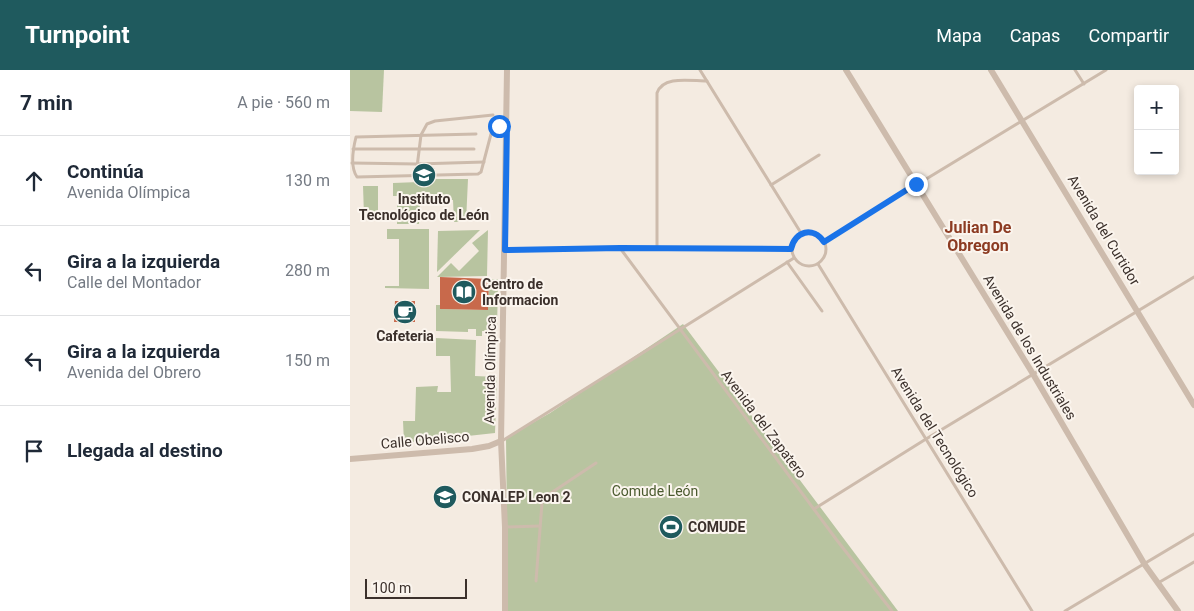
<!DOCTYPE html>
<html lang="es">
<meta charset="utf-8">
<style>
:root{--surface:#fff;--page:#f6f6f7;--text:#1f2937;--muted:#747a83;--line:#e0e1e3;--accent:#1f5a5e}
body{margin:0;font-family:Roboto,sans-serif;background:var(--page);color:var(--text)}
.controls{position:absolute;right:15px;top:15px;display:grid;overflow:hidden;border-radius:5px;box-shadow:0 2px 8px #0003}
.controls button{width:45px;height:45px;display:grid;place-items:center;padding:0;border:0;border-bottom:1px solid var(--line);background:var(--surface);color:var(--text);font:25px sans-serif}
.scale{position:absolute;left:15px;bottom:12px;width:102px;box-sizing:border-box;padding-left:5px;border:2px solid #3b302b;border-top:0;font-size:14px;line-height:18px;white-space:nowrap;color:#3b302b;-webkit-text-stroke:4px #fbf5ee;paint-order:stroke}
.stop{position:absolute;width:15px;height:15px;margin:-11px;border:4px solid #1a73e8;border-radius:50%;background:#fff}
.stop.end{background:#1a73e8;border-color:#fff;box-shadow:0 1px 5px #0008}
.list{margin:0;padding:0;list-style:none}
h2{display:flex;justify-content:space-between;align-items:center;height:65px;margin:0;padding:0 20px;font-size:21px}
h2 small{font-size:16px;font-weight:400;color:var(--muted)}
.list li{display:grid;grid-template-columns:32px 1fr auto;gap:15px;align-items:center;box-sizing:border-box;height:90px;padding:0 20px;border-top:1px solid var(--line)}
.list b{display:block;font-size:19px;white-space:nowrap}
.list p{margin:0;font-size:16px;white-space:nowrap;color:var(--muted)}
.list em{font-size:16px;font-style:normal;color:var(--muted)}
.icon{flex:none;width:28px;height:28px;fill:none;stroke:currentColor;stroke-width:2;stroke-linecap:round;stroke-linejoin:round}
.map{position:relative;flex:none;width:844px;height:541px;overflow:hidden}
header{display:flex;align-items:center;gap:30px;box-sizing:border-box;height:70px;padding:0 25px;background:var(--accent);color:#fff}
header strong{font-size:24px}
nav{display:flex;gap:28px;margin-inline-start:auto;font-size:18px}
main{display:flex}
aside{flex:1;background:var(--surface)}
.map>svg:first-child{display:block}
</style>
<header>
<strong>Turnpoint</strong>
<nav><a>Mapa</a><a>Capas</a><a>Compartir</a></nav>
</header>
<main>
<aside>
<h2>7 min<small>A pie · 560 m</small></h2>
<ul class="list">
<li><svg class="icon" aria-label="ahead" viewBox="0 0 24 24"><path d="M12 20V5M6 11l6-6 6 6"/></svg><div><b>Continúa</b><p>Avenida Olímpica</p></div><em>130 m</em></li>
<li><svg class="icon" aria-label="left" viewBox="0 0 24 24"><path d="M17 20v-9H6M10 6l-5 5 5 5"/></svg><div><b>Gira a la izquierda</b><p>Calle del Montador</p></div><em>280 m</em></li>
<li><svg class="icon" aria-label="left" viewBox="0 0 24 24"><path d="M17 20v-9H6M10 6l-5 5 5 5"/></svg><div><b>Gira a la izquierda</b><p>Avenida del Obrero</p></div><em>150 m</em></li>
<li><svg class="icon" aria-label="arrive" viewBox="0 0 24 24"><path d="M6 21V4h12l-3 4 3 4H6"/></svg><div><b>Llegada al destino</b></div></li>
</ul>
</aside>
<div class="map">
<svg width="844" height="541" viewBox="0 0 844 541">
<rect width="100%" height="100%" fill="#f4ebe1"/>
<g fill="#b8c4a0">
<path d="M0 0H34L32 42 0 41Z"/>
<path d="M69 109H118L116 152H104L103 130 70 131 69 154H47V126H43V113L69 112Z"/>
<path d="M13 116H28V145H14Z"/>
<path d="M37 159H79V219L35 218V216H49V169H37Z"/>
<path d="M130 160 87 202 88 161Z"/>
<path d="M138 160 137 206 87 207 101 193 109 201 129 181 122 173Z"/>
<path d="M139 209H148L147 261H132V266H126V259H118V262L86 261V235H90V239L138 240Z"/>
<path d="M333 254 548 541H158L156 368 200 343Z"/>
<path d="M86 268 126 270 125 306 147 307 145 363 54 373 53 351H65L66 317 88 316 87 322H101L100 286H86Z"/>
</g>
<g fill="#c8694b">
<path d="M90 207 139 209 138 240 90 239Z"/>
<path d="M45 231H65V252H44Z"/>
</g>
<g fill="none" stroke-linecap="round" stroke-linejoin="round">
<g stroke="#cdbbac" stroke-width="3">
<path d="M350 0 451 163"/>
<path d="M725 0 734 14"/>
<path d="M126 64 6 67C3 79 0 97 7 107L128 104 131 102 141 64 144 60 156 54"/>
<path d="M3 79H124"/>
<path d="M2 93 67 94 134 92"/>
<path d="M66 105 71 65 77 54 85 51 143 45"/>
<path d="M421 115 469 85"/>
<circle cx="459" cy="179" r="17"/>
<path d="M474 171 756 0"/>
<path d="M270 178 486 469 542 541"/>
<path d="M307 178V23C313 5 341 11 357 11"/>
<path d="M155 180 270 178 441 179"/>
<path d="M437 192 472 241"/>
<path d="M468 194 682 541"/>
<path d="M152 371 444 188"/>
<path d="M464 439 576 369 844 207"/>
<path d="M155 457 190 456"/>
<path d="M186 511 192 433 195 427 246 393"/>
<path d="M808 513 844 492"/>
<path d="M715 541 844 464"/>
</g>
<g stroke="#cdbbac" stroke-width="6">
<path d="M496 0 683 304 795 495 828 541"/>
<path d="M641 0 844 335"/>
<path d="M0 389 122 379 139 376 151 371"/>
<path d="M155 541V457L151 371 157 0"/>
</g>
</g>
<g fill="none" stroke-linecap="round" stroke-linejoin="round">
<path stroke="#1a73e8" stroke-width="6" d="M149 56 157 53 155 180 270 178 441 179C445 161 463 156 474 172L566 114"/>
</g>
<defs>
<g id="university-disc" transform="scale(1.25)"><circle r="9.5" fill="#1f5a5e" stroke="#fbf5ee"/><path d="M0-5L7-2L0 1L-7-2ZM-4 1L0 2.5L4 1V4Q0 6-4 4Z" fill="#fff"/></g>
<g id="library-disc" transform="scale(1.25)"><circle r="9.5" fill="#1f5a5e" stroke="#fbf5ee"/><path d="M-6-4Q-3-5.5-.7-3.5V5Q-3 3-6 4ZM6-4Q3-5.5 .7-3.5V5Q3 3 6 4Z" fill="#fff"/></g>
<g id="cafe-disc" transform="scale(1.25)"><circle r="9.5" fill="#1f5a5e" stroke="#fbf5ee"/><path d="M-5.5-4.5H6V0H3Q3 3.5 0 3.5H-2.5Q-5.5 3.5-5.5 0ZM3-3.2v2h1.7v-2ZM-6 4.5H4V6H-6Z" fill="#fff"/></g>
<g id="school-disc" transform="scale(1.25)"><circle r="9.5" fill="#1f5a5e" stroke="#fbf5ee"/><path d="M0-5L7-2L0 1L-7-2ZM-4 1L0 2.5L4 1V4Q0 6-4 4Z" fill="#fff"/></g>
<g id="stadium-disc" transform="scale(1.25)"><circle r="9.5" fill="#1f5a5e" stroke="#fbf5ee"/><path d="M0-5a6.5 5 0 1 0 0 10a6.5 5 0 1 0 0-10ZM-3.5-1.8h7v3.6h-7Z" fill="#fff"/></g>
</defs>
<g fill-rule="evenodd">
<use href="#university-disc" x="74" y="105"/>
<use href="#library-disc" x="114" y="222"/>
<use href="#cafe-disc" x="55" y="242"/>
<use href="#school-disc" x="95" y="427"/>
<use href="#stadium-disc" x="321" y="457"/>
</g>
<g text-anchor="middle" stroke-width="4" stroke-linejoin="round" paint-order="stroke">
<g font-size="14" font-weight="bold" fill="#3b302b" stroke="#fbf5ee" text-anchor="start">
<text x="74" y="134" text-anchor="middle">Instituto<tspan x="74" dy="16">Tecnológico de León</tspan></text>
<text x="132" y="219">Centro de<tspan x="132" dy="16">Informacion</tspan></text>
<text x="55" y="271" text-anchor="middle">Cafeteria</text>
<text x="112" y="432">CONALEP Leon 2</text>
<text x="338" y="462">COMUDE</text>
</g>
<g font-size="14" fill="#3b302b" stroke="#fbf5ee">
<text transform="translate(754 160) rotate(59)" y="5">Avenida del Curtidor</text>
<text transform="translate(680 277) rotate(59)" y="5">Avenida de los Industriales</text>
<text transform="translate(140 300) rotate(-89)" y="5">Avenida Olímpica</text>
<text transform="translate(414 354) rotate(53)" y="5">Avenida del Zapatero</text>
<text transform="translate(585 362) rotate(58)" y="5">Avenida del Tecnológico</text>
<text transform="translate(75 370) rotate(-5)" y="5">Calle Obelisco</text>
</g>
<g font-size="14" fill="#4a5a2e" stroke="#fbf5ee">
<text x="305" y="426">Comude León</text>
</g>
<g font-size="16" font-weight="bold" fill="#8c3b22" stroke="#fbf5ee">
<text x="628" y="163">Julian De<tspan x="628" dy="18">Obregon</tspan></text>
</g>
</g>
</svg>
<div class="controls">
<button>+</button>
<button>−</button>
</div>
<div class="scale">100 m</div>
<div class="stop" style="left:149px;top:56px"></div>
<div class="stop end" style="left:566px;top:114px"></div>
</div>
</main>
